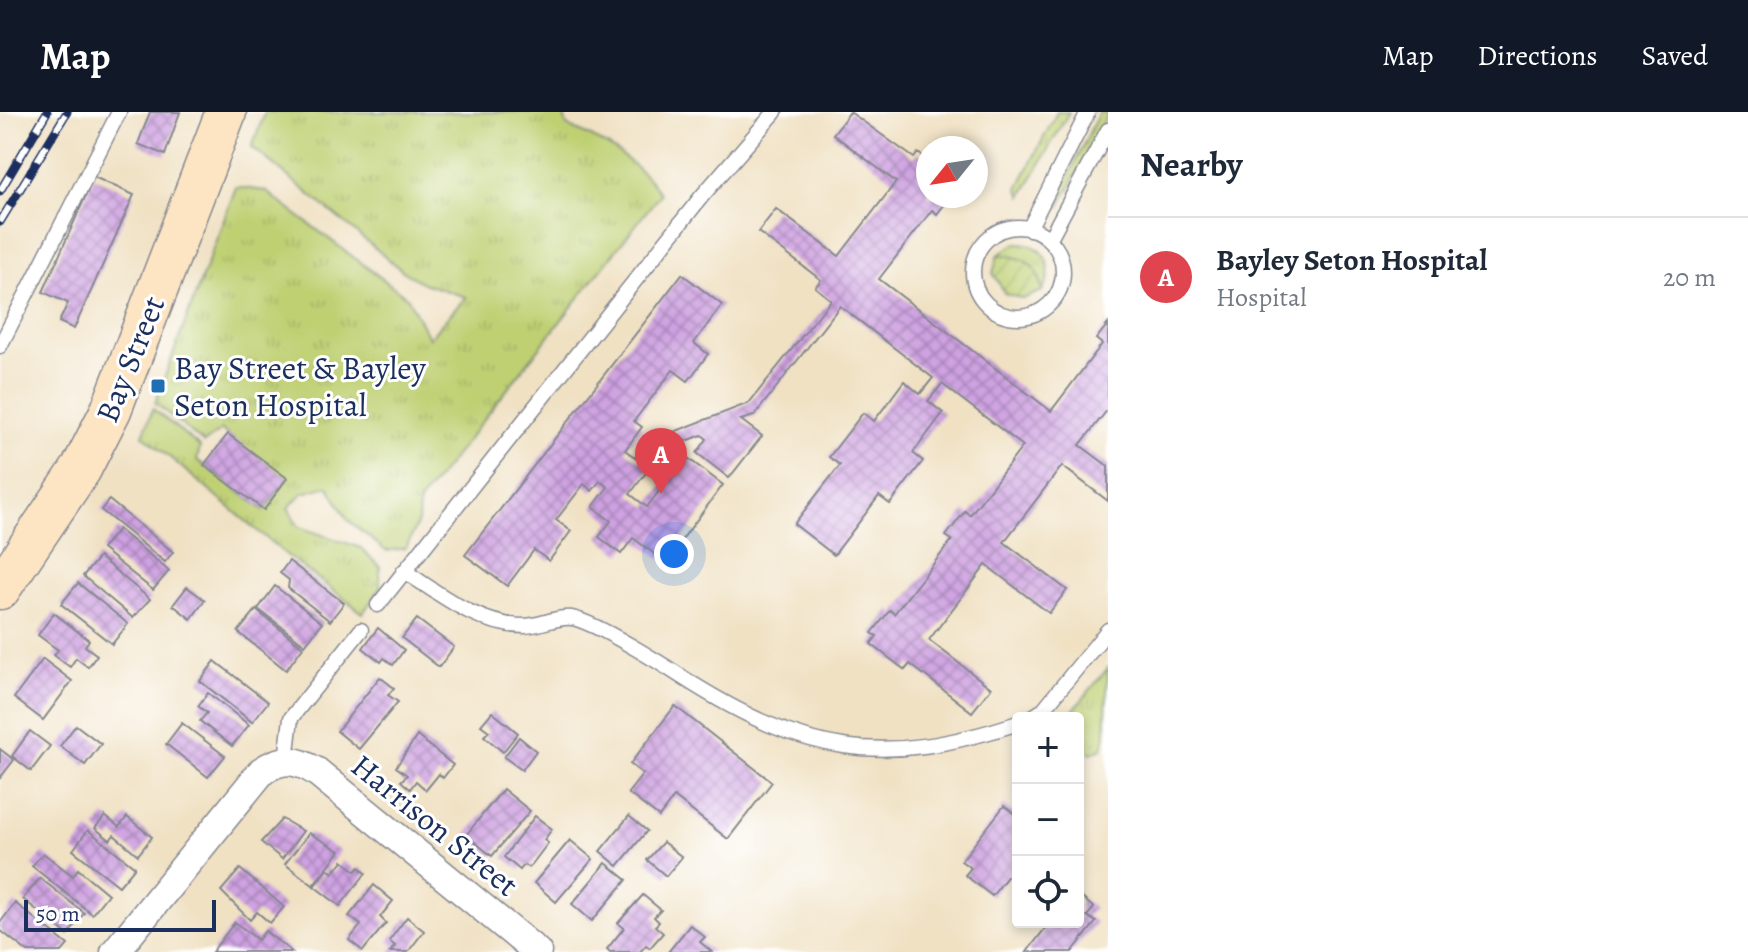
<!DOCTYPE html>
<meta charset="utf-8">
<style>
:root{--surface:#fff;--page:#f6f6f7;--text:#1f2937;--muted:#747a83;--line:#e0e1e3;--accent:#111827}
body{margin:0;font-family:Alegreya,serif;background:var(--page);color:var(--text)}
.controls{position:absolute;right:24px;bottom:24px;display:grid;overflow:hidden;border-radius:8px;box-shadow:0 4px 12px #0003}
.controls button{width:72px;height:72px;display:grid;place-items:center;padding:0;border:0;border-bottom:2px solid var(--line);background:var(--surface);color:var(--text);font:40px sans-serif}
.compass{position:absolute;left:916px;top:24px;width:72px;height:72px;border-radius:50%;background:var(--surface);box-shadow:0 4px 12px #0003;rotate:240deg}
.scale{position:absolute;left:24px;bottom:20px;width:192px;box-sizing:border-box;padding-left:8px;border:4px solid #1b2f5e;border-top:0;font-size:22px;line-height:28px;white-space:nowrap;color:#1b2f5e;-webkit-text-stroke:6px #fff;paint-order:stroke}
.you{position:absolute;left:674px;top:442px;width:28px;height:28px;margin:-20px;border:6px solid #fff;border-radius:50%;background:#1a73e8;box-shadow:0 0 0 12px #1a73e833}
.badge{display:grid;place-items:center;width:52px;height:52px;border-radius:50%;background:var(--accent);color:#fff;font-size:26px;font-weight:700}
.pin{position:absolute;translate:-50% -66px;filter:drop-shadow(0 2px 4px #0008)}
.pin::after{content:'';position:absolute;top:42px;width:28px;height:24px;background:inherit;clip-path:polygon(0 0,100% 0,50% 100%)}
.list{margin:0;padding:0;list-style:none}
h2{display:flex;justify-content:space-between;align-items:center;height:104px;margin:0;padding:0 32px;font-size:34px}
h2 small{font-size:26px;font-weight:400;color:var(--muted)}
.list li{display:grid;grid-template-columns:52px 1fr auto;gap:24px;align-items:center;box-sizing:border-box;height:120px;padding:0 32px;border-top:2px solid var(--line)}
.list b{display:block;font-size:30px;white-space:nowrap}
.list p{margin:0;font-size:26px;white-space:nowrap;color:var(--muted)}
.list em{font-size:26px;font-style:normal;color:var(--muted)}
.icon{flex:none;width:44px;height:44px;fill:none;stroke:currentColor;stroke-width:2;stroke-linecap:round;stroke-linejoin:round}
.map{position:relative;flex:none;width:1108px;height:840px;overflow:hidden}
header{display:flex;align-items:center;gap:48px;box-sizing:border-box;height:112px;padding:0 40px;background:var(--accent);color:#fff}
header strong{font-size:38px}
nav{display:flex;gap:44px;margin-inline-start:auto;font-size:28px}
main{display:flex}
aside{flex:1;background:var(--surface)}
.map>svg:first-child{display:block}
</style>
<header>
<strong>Map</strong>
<nav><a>Map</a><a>Directions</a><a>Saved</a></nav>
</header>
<main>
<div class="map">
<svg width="1108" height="840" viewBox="0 0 1108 840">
<defs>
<pattern id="grass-tufts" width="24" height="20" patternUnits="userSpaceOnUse" patternTransform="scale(2)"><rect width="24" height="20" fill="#bfd073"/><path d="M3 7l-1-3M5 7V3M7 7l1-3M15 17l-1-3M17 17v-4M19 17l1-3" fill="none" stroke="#a4b366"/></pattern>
<pattern id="garden-furrows" width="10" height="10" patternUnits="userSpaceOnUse" patternTransform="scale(2)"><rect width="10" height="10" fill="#bfd073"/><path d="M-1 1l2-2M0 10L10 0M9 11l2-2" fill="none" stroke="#a4b366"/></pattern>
<pattern id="building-cross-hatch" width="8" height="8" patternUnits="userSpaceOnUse" patternTransform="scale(2)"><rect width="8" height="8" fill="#cfa2e1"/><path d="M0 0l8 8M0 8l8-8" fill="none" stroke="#a784ba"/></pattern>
</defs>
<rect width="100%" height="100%" fill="#fff"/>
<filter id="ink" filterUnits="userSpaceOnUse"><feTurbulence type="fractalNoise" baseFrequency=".0125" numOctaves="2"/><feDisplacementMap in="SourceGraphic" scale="16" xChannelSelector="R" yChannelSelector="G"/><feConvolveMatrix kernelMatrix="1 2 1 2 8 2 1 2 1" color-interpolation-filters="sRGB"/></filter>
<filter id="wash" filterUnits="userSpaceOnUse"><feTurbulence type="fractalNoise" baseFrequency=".006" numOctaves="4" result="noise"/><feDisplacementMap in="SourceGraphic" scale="32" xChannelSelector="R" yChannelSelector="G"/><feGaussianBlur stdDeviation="1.8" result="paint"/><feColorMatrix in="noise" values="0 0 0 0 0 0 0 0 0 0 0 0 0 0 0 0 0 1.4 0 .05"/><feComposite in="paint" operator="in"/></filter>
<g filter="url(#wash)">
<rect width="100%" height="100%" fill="#f0e1c3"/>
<g fill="url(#grass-tufts)" stroke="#6d8068" stroke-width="2">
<path d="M265 0H563L567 14C603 29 638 49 660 82L419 390 418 410 406 436 386 439 348 408 328 374 303 381 288 396 299 415 361 436 380 455V476L363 501 284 441 143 323 153 297 200 335 197 348 264 398 287 367 221 318 204 331 155 291 236 75 265 79 408 186 429 226 466 185 423 171 404 160 252 35Z"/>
<path d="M1057 0H1069L1022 84 1018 76Z"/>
<path d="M1099 0 1108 1 1060 94 1053 96Z"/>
<path d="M1016 131C1045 130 1057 156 1042 179 1039 152 1023 144 998 143Z"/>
<path d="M1108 556 1105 625 1102 636 1091 641 1078 630V606H1067Z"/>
</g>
<path fill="url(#garden-furrows)" stroke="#6d8068" stroke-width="2" d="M998 143C1024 144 1039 152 1042 179L1023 187 1005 182 993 161Z"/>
<g id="blocks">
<g fill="url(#building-cross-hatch)">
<path d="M150 0H180L165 43 138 32Z"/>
<path d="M850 0 914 46 918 41 928 48V84H951L937 102 932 98 879 167 1051 299 1102 232 1096 227 1108 212V297L1080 333 1108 354V389L1062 354 1004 430 1067 478 1049 501 986 453 929 528 991 576 972 600 910 552 905 558 871 532 877 524 872 521 890 498 894 502 952 428 946 424 965 399 970 403 1023 334 942 272 928 289 943 301 913 341 923 349 890 392 879 384 834 443 794 412 840 353 829 345 863 301 874 309 904 269 920 282 933 266 840 194 754 304 741 308 762 324 729 366 697 341 707 327 702 323 663 338 630 382 647 395 685 344 723 373 665 450 633 426 621 442 599 425 611 409 593 395 608 375 600 369 592 379 584 372 556 408 571 419 549 449 534 438 507 474 465 443 682 162 722 193 694 231 708 242 688 269 673 258 634 309 642 315 625 338 640 349 658 326 749 291 831 188 815 175 821 168 758 120 776 97 839 144 896 70 833 22Z"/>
<path d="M94 65 134 83 74 217 59 210 68 191 43 180Z"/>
<path d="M228 322 287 366 264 398 204 353Z"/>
<path d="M109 388 173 440 165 450 101 398Z"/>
<path d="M118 417 169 459 153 478 102 437Z"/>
<path d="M99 445 150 487 133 506 83 464Z"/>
<path d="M289 449 344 491 330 509 288 476 289 468 280 461Z"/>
<path d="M78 471 128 512 112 532 61 492Z"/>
<path d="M275 474 322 511 305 533 258 497Z"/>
<path d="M187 475 205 488 191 507 173 493Z"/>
<path d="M256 498 303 535 286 558 238 520Z"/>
<path d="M54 501 89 528 85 534 97 543 88 555 76 546 70 555 54 543 58 538 38 523Z"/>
<path d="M417 507 454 535 439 555 402 526Z"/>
<path d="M378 516 404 538 393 553 384 546 381 550 363 536Z"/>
<path d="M43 547 72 569 43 608 14 586Z"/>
<path d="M215 549 268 590 252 610 200 569Z"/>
<path d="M380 565 394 576 388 583 398 590 359 637 337 619Z"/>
<path d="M208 581 249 613 232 634 200 609 207 601 198 594Z"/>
<path d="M675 594 772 670 728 727 674 685 659 705 628 681 643 662 630 652Z"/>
<path d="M492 600 518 621 503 640 484 624 489 619 481 613Z"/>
<path d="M182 611 225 644 208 665 166 632Z"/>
<path d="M76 613 101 632 85 653 60 634Z"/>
<path d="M30 619 50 634 31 659 12 644Z"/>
<path d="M417 624 453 653 443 666 439 662 426 678 416 669 410 677 401 669 407 663 396 655Z"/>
<path d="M519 625 536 639 522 658 504 645Z"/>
<path d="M0 637 14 648 0 666Z"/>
<path d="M503 677 530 699 492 744 466 723Z"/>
<path d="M1004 694 1014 701 1018 696V767L1010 761 992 784 965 763 971 756 961 749Z"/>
<path d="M105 704 119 715 127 705 152 725 138 743 114 723 110 728 95 716Z"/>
<path d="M535 704 552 717 544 728 548 731 529 756 524 753 520 758 504 745Z"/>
<path d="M629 704 647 719 618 754 600 739Z"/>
<path d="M282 707 303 719 282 747 261 730Z"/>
<path d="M88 718 135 755 119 774 73 738Z"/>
<path d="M309 721 340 739 313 773 285 752Z"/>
<path d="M570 728 593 747 556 790 534 771Z"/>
<path d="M663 730 682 745 666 764 647 748Z"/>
<path d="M43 741 73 764 78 757 108 782 92 802 32 754Z"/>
<path d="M343 749 356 759 359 755 366 761 340 794 314 774 328 757 333 761Z"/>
<path d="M606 751 627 768 592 809 572 792Z"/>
<path d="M240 757 284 795 270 811 257 800 250 808 221 779Z"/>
<path d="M40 766 84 801 68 823 23 787Z"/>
<path d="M374 773 393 789 380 805 386 811 363 839 349 828 361 813 349 804Z"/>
<path d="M643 783 661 798 654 805 659 810 655 814 663 821 650 836 646 833 640 840H610L607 837 624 816 618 811Z"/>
<path d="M1081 785 1094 796 1087 804 1096 810 1072 840H1027L1050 810H1078Z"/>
<path d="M15 791 68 833 62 840H28L0 818V811Z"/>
<path d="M407 805 424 819 408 840H390L395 834 389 829Z"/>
<path d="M235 810 258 828 265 819 292 840H212Z"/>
<path d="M690 813 705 825 700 830 712 840H668Z"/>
</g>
</g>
</g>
<g filter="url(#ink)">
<use href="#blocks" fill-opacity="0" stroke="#868890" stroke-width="2"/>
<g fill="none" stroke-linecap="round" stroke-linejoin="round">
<g stroke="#868890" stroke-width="17">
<g id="lane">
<circle cx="1018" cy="160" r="45"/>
<path d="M1029 117 1088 0"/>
<path d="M1049 128 1108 18"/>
<path d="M0 234 119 0"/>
<path d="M404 459C440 482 479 514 524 514 539 514 557 504 572 506 597 511 662 552 685 567 805 643 882 656 1018 611"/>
<path d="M378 493 702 84 775 0"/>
<path d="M1031 606 1042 599 1108 518"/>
<path d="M286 648 291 606 361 518"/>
</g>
</g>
<g stroke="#868890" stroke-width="31">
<path id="street" d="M115 840 262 659C283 645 296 647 317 660L537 840"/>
</g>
<g stroke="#868890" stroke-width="43">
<path id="secondary" d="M0 477 81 357 111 298 226 0"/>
</g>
<use href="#lane" stroke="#fff" stroke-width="14"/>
<use href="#street" stroke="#fff" stroke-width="28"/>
<use href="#secondary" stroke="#fde5c4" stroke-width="40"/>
<g stroke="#1b2f5e" stroke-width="9">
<g id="rail">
<path d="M0 79 47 0"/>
<path d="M0 110 67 0"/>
</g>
</g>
<use href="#rail" stroke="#fff" stroke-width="6" stroke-dasharray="18" stroke-linecap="butt"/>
</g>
</g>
<rect fill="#1f6fb2" stroke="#fff" stroke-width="3" x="150" y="266" width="16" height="16" rx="4"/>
<g text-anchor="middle" stroke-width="6" stroke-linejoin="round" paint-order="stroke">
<g font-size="32" fill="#1b2f5e" stroke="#fff">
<text transform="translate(130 247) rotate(-68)" y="11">Bay Street</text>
<text transform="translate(435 713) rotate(39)" y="11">Harrison Street</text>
</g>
<g font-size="32" fill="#1b2f5e" stroke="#fff" text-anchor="start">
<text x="174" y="267">Bay Street &amp; Bayley<tspan x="174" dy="37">Seton Hospital</tspan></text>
</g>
</g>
</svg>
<div class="controls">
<button>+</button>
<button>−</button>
<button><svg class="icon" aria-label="locate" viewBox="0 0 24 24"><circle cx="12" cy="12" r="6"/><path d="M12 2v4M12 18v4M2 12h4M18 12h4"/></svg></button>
</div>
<svg class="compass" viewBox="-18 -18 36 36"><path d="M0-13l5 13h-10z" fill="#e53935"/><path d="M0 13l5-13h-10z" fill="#747a83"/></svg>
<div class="scale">50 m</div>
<div class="you"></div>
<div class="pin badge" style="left:661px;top:382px;background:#e0444e">A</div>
</div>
<aside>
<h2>Nearby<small></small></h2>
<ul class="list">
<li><span class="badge" style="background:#e0444e">A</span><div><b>Bayley Seton Hospital</b><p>Hospital</p></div><em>20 m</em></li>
</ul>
</aside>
</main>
